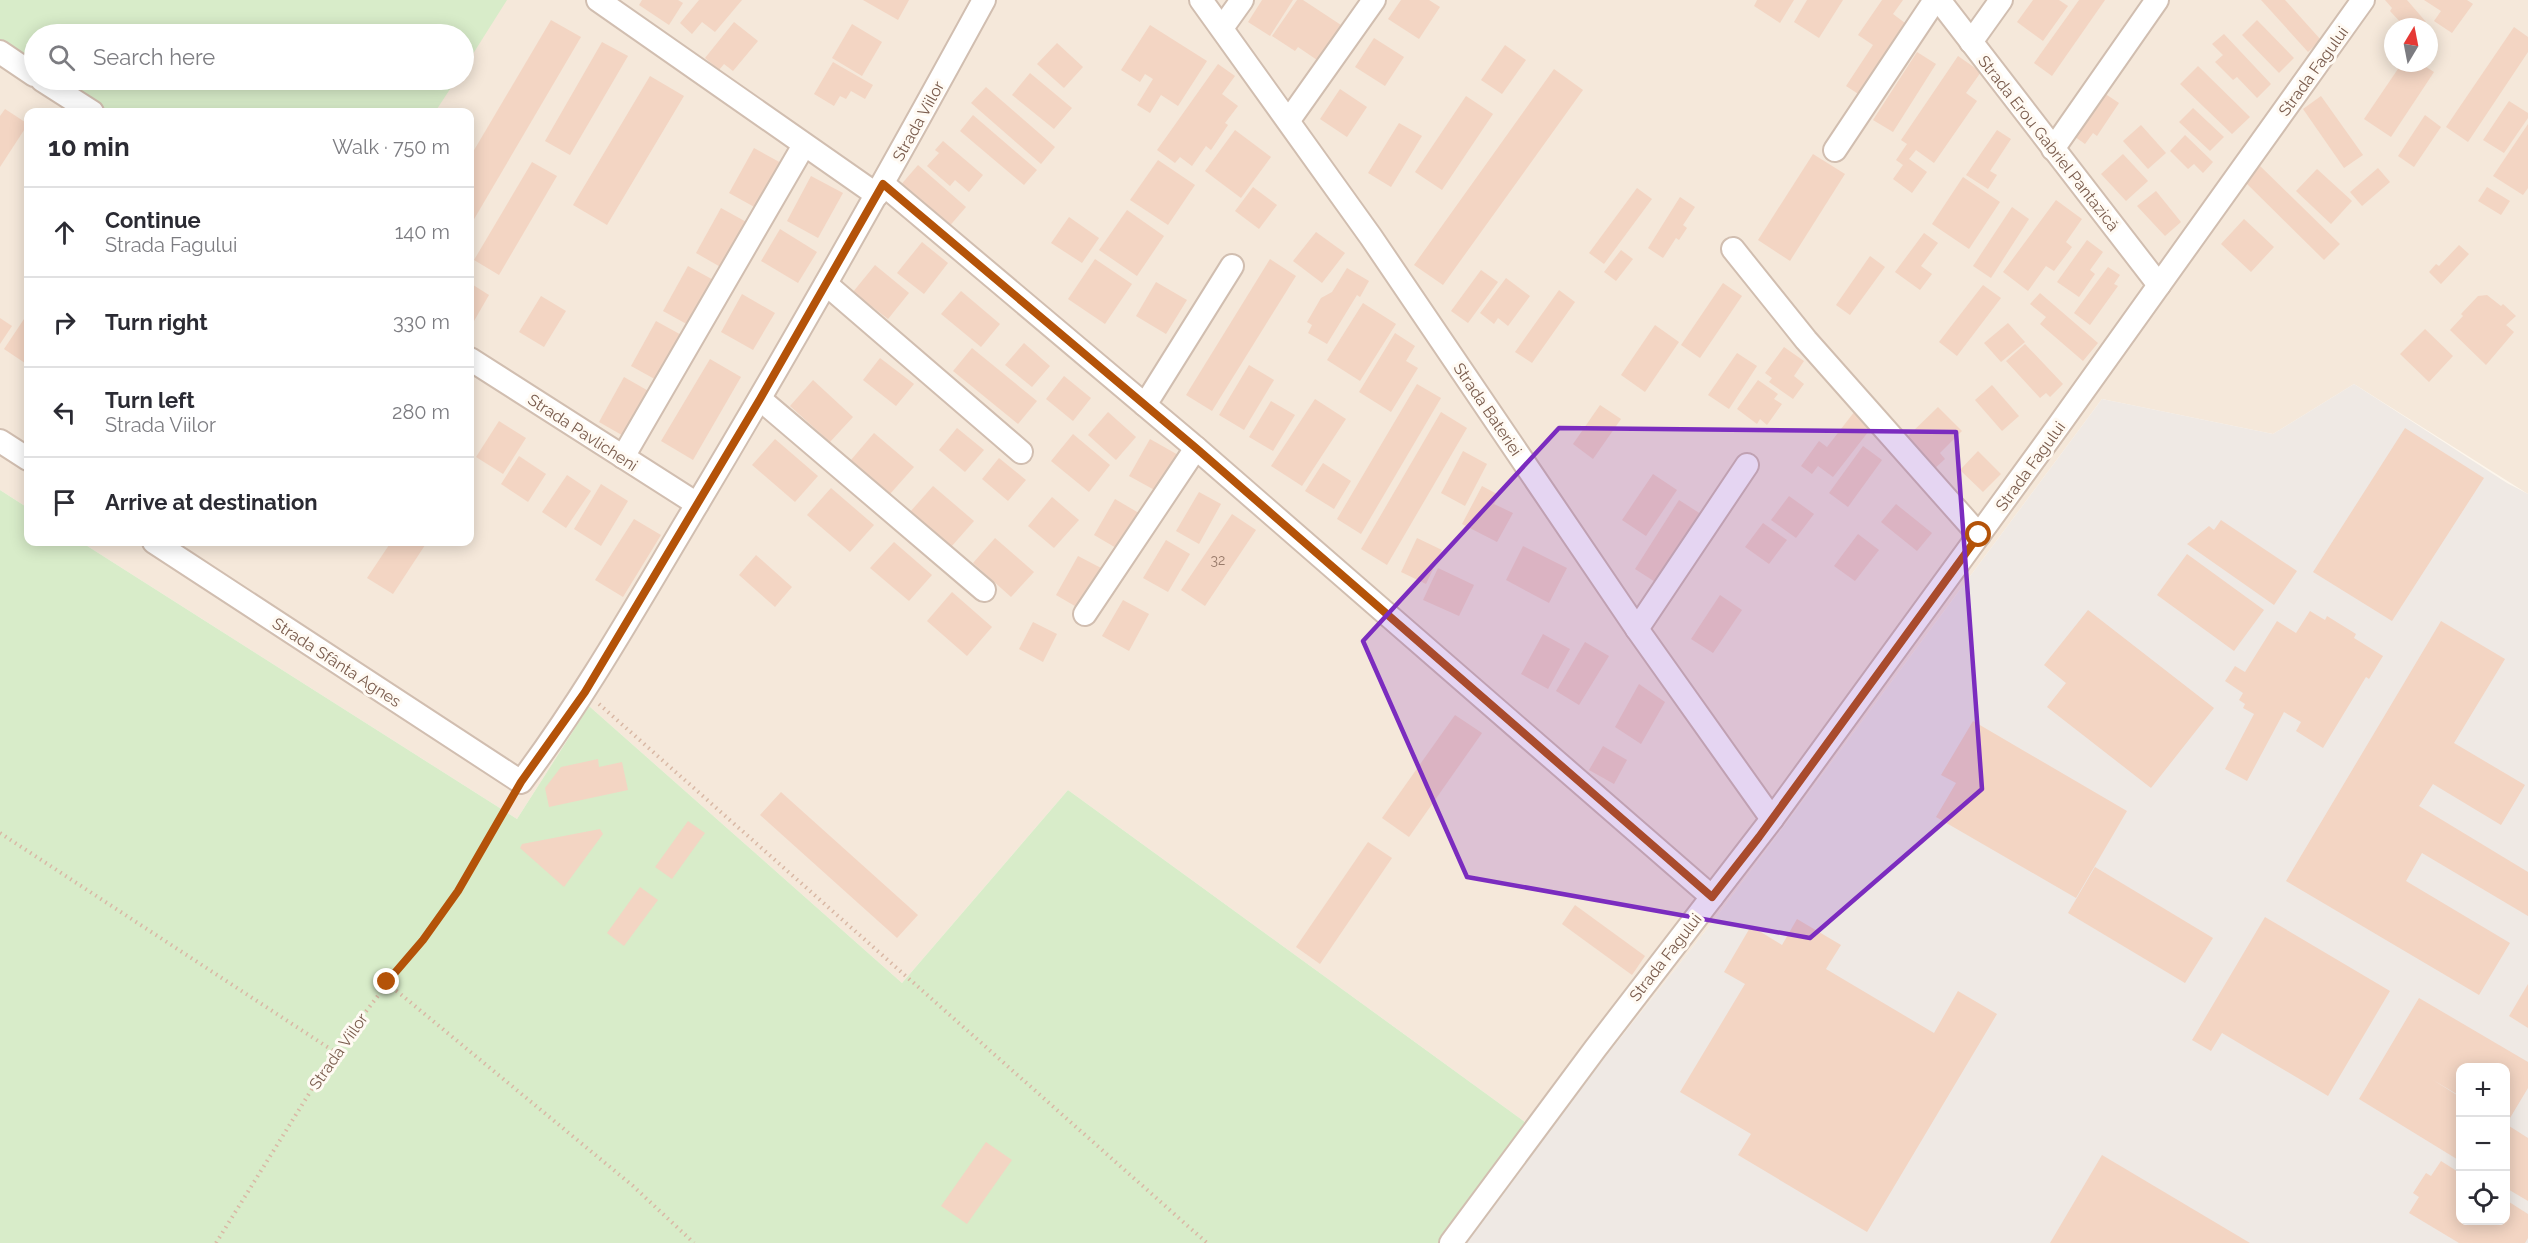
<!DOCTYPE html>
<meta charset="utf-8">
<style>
:root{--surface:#fff;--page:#f7f7f7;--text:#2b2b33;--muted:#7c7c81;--line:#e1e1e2}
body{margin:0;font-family:Raleway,sans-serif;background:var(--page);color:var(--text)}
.controls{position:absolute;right:18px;bottom:18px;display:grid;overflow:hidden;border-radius:12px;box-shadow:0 3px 15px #0003}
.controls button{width:54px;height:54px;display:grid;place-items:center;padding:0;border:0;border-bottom:2px solid var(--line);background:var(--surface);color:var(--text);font:30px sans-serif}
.compass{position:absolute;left:2384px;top:18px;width:54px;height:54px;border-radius:50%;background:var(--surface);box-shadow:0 3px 15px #0003;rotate:10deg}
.stop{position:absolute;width:18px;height:18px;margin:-14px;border:4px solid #b45309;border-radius:50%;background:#fff}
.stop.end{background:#b45309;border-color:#fff;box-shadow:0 2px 6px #0008}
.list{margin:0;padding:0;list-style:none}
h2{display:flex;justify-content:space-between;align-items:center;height:78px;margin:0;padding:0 24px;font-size:26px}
h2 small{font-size:20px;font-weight:400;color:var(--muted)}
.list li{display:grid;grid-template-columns:39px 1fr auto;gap:18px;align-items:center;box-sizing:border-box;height:90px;padding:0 24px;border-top:2px solid var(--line)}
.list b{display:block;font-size:22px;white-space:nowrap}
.list p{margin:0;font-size:20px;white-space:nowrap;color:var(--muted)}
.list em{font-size:20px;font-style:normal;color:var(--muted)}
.icon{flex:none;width:33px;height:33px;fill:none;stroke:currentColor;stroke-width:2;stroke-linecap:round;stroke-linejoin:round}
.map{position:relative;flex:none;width:2528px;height:1243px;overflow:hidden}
.search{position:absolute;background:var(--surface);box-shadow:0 3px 15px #0003;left:24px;top:24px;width:450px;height:66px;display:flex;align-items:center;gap:15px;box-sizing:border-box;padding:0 21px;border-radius:33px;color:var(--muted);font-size:22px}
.panel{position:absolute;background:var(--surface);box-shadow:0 3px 15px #0003;left:24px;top:108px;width:450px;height:438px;border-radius:12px}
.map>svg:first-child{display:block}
</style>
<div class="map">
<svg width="2528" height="1243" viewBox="0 0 2528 1243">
<rect width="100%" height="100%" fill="#fdf6ec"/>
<path fill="#f5e8da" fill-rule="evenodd" d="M0 0H2528V494L2354 384 2273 434 2102 399 1711 924 1543 1135 1068 790 902 983 589 706 517 819 81 542H470V112H28V508L0 490ZM2393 27H2429V63H2393ZM34 34H464V80H34Z"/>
<path fill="#efe9e4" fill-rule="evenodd" d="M2354 384 2507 483 2528 494V1243H1463L1543 1135 1711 924 2102 399 2273 434ZM2460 1068H2506V1220H2460Z"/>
<g fill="#d8ecc9">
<path d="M0 0H507L464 68V34H34V67L0 45Z"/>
<path d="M53 80H456L435 112H103Z"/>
<path d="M0 490 28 508V542H81L517 819 589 706 902 983 1068 790 1543 1135 1463 1243H0Z"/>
</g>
<g fill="#f3d5c3">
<path d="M642 0H678L683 3 669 25 639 5Z"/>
<path d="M699 0H742L715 32 702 22 692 34 680 23Z"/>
<path d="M863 0H909L898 20Z"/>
<path d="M1262 0H1293L1270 36 1248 22Z"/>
<path d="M1297 0H1303L1341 25 1317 60 1298 47 1295 51 1272 36Z"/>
<path d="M1401 0H1429L1440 7 1419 39 1388 19Z"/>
<path d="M1757 0H1794L1780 23 1754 6Z"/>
<path d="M1807 0H1843L1819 38 1794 22Z"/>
<path d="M1882 0H1903L1893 14 1905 23 1897 34 1902 38 1863 97 1846 86 1873 45 1858 35Z"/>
<path d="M2033 0H2059L2068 6 2043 41 2017 22Z"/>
<path d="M2079 0H2105L2052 76 2034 63Z"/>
<path d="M2261 0H2285L2321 40 2308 52Z"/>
<path d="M2385 0H2407L2426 22 2422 27H2405L2390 11 2392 8Z"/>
<path d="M2424 0H2467L2473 4 2452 33 2434 21 2441 11Z"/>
<path d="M551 20 581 37 470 226V157Z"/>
<path d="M2257 20 2294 58 2279 73 2242 35Z"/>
<path d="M734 22 758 41 733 71 724 64 719 70 705 58Z"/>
<path d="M852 24 882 42 862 76 832 58Z"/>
<path d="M1150 25 1207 61 1178 106 1161 95 1150 113 1137 105 1153 79 1145 74 1140 82 1121 70Z"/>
<path d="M2514 27 2528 37V52L2468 142 2446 127Z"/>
<path d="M2224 34 2271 84 2257 98 2237 77 2233 80 2215 62 2223 55 2212 44Z"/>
<path d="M1374 38 1404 57 1385 86 1355 67Z"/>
<path d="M602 42 628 56 570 155 545 141Z"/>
<path d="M1057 43 1083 67 1064 88 1037 64Z"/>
<path d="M1505 45 1526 60 1502 94 1481 80Z"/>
<path d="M1917 52 1936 64 1893 132 1873 120Z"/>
<path d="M1958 56 1981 72 1966 93 1977 101 1934 163 1916 150 1909 159 1927 172 1912 193 1893 179 1903 165 1896 160 1907 144 1901 140Z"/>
<path d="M833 62 873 85 865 99 851 91 846 99 840 96 834 106 814 94Z"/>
<path d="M2402 63H2420L2434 72 2391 137 2364 119Z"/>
<path d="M1218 64 1235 76 1222 94 1238 106 1225 123 1228 125 1211 150 1206 146 1192 166 1180 157 1175 163 1157 150Z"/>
<path d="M2198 66 2250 117 2232 134 2180 84Z"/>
<path d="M1554 69 1583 90 1443 285 1414 265Z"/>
<path d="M1030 73 1072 108 1054 129 1012 95Z"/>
<path d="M650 76 684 96 607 225 573 205Z"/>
<path d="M986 87 1055 147 1041 164 971 103Z"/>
<path d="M1340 89 1367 107 1347 137 1320 119Z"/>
<path d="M2101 91 2119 103 2097 136 2093 133 2085 144 2071 134Z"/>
<path d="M1466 96 1493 114 1442 190 1415 172Z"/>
<path d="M2321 96 2363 155 2344 168 2303 109Z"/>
<path d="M2509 101 2528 113V118L2504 153 2483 140Z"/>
<path d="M2193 108 2224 137 2210 151 2179 122Z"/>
<path d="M5 109 28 124 0 167V116Z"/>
<path d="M973 115 1037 170 1024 185 960 131Z"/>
<path d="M2425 115 2441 127 2414 167 2398 156Z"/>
<path d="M1399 123 1422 136 1391 187 1368 173Z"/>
<path d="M2528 124V188L2523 195 2493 176Z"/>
<path d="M2141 125 2166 153 2148 169 2123 141Z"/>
<path d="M1235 130 1271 157 1241 198 1205 171Z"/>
<path d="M1997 130 2011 139 1990 171 1997 175 1988 189 1966 175Z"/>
<path d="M2185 135 2213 162 2203 173 2194 164 2188 169 2170 151Z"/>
<path d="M943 141 983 175 969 192 955 180 950 186 927 166 939 153 935 150Z"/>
<path d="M754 148 783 164 758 209 729 193Z"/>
<path d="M1813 154 1845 174 1790 261 1758 240Z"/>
<path d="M2123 154 2148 181 2126 201 2101 174Z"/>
<path d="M1158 160 1195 185 1168 225 1130 200Z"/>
<path d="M532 162 557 176 499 275 474 260Z"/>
<path d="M2257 163 2340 244 2324 260 2242 179Z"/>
<path d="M918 165 966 207 947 229 899 187Z"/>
<path d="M2378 168 2390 182 2362 206 2350 192Z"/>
<path d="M2317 169 2352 201 2331 224 2296 191Z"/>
<path d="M811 176 843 193 818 238 787 221Z"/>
<path d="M1963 177 2000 202 1969 249 1932 224Z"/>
<path d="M1253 187 1277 205 1259 229 1235 211Z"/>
<path d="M2487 187 2510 201 2501 215 2478 201Z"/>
<path d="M1637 188 1652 199 1604 264 1589 253Z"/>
<path d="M2156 191 2181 222 2165 236 2137 206Z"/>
<path d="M1680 197 1695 207 1683 225 1687 228 1679 240 1676 238 1663 258 1648 248Z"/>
<path d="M2056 200 2082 219 2066 242 2072 247 2054 271 2046 266 2028 291 2003 272Z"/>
<path d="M2012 207 2029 219 1991 278 1973 266Z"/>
<path d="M721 208 750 224 724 269 696 253Z"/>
<path d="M1127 210 1164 236 1137 276 1099 250Z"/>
<path d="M1069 217 1099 238 1082 263 1051 243Z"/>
<path d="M2244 219 2274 247 2251 272 2221 244Z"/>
<path d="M780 229 817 252 798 283 761 261Z"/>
<path d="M1316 232 1345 253 1322 283 1293 261Z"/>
<path d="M1924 233 1938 243 1921 266 1932 274 1920 290 1895 272Z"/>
<path d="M2087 240 2103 252 2090 270 2095 274 2079 297 2057 282Z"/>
<path d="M922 242 948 263 924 294 897 273Z"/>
<path d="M2459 245 2469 254 2441 284 2429 272 2436 264 2439 266Z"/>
<path d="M1621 250 1633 259 1616 281 1604 272Z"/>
<path d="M1870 256 1885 267 1850 315 1836 305Z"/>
<path d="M1095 259 1132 284 1105 324 1068 299Z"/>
<path d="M1270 259 1296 276 1212 411 1186 395Z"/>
<path d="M875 265 909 293 888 319 853 292Z"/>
<path d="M688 266 717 282 692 327 663 311Z"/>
<path d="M2108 267 2120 275 2114 284 2118 286 2090 325 2074 313Z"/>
<path d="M1347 268 1369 281 1360 297 1357 295 1327 344 1308 333 1312 325 1307 322 1321 298 1332 292Z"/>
<path d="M1481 270 1498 282 1468 323 1451 311Z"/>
<path d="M1506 278 1530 296 1508 326 1498 318 1494 324 1480 313Z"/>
<path d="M1156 282 1187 300 1166 334 1136 316Z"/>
<path d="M470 283 489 295 470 328Z"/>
<path d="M1723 283 1742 296 1700 358 1681 345Z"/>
<path d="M1983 285 2001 298 1957 356 1939 342Z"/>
<path d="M1559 290 1575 302 1532 363 1515 352Z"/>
<path d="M961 291 1000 324 981 347 941 314Z"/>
<path d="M2040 293 2098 343 2083 361 2040 324 2046 317 2030 304Z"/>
<path d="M742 294 775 313 753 350 721 332Z"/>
<path d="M2487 295 2501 306 2503 304 2516 316 2506 325 2514 332 2486 365 2450 330 2463 316 2461 314 2478 296Z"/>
<path d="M541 296 566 311 544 347 519 332Z"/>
<path d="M1363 303 1396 324 1360 381 1327 360Z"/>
<path d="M28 313V365L4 349Z"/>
<path d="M0 318 12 326 0 344Z"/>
<path d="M656 321 685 337 660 382 631 366Z"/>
<path d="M2008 323 2025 342 2001 362 1984 343Z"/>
<path d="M1655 325 1679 342 1645 392 1621 375Z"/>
<path d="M2425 329 2453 356 2429 382 2400 354Z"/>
<path d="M1395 333 1415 346 1406 361 1418 368 1391 412 1359 392Z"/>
<path d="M1024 343 1050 366 1032 387 1005 365Z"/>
<path d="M2025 344 2063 384 2050 397 2046 393 2040 398 2006 361Z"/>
<path d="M1784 347 1804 361 1794 376 1804 384 1793 399 1769 382 1772 378 1765 373Z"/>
<path d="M972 348 1037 401 1018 424 953 371Z"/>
<path d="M1737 353 1757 366 1729 409 1708 395Z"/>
<path d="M880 358 914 384 896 406 863 380Z"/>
<path d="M710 359 741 377 693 460 661 441Z"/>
<path d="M1249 365 1274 380 1244 430 1219 415Z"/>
<path d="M1064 376 1091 398 1073 421 1046 399Z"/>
<path d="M624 377 652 393 627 438 599 422Z"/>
<path d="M813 380 853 417 830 442 790 406Z"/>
<path d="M1758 380 1778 394 1774 399 1782 404 1767 425 1760 419 1757 424 1737 409Z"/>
<path d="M1417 384 1441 398 1361 534 1337 519Z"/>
<path d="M1992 385 2019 416 2002 431 1975 400Z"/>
<path d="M1315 399 1346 419 1302 486 1271 466Z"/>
<path d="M1271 401 1295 415 1273 451 1249 437Z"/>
<path d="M1600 405 1621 419 1593 459 1573 444Z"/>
<path d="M1938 407 1962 431 1940 453 1945 459 1934 469 1905 439Z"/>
<path d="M1855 411 1872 427 1833 477 1818 466 1812 474 1801 466 1819 441 1827 447Z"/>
<path d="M1108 412 1136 437 1116 460 1088 435Z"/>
<path d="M1441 412 1467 428 1387 565 1361 549Z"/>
<path d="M499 421 526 438 503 474 476 457Z"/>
<path d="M957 428 984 450 965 472 939 450Z"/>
<path d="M2405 428 2484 478 2392 621 2313 572Z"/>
<path d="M874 433 914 467 890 494 851 460Z"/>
<path d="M1073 434 1110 465 1089 492 1051 461Z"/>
<path d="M775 439 818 476 795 502 752 465Z"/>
<path d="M1150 439 1180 456 1160 493 1129 476Z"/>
<path d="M1863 446 1882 460 1848 507 1829 493Z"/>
<path d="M1463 451 1487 464 1465 506 1441 493Z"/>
<path d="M1978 451 2001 474 1983 492 1960 470Z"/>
<path d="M519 456 546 474 528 502 501 484Z"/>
<path d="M999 458 1026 480 1008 501 982 479Z"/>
<path d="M1323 463 1351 481 1334 509 1305 491Z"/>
<path d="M1653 474 1677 490 1646 536 1622 520Z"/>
<path d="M567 475 591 491 566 528 542 512Z"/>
<path d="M601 484 628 501 601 546 574 529Z"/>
<path d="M933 486 974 521 951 547 910 512Z"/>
<path d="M1482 486 1499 495 1494 504 1513 513 1497 542 1462 524Z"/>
<path d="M831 488 874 525 850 552 807 515Z"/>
<path d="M1199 492 1221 504 1199 544 1176 531Z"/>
<path d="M1789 496 1814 514 1796 538 1771 520Z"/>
<path d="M1052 497 1079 520 1054 548 1028 526Z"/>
<path d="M1115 499 1144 516 1123 552 1094 535Z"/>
<path d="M1679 500 1704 516 1660 585 1635 569Z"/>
<path d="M1896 504 1932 533 1917 551 1881 522Z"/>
<path d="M1232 514 1256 530 1205 606 1181 590Z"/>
<path d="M634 519 661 535 623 597 595 580Z"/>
<path d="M2221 520 2297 571 2274 605 2187 544 2209 526 2214 530Z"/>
<path d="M1763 523 1787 540 1769 564 1745 547Z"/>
<path d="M1858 534 1879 550 1855 581 1834 566Z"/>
<path d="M995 538 1034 572 1011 597 973 563Z"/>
<path d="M1417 538 1442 550 1426 584 1401 572Z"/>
<path d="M1166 540 1190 554 1168 592 1143 578Z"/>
<path d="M391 542H427L393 594 367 578Z"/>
<path d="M894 542 932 575 909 601 870 568Z"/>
<path d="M1523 546 1567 568 1549 603 1506 580Z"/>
<path d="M2187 554 2264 610 2234 651 2157 595Z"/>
<path d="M756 555 792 587 775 607 739 575Z"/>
<path d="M1078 556 1103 569 1080 609 1056 595Z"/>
<path d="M1438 568 1474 585 1459 616 1423 600Z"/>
<path d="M952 592 992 627 967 656 927 621Z"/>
<path d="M1720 595 1742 610 1713 653 1691 639Z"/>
<path d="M1123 600 1149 614 1129 651 1102 636Z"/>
<path d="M2088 610 2214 708 2151 788 2047 707 2066 683 2044 665Z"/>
<path d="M2310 611 2325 620 2327 616 2356 634 2354 638 2383 656 2369 679 2366 677 2323 748 2296 731 2301 722 2284 712 2247 781 2225 769 2254 714 2243 708 2245 704 2239 700 2243 693 2225 681 2235 666 2245 672 2277 621 2296 633Z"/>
<path d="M2441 621 2505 659 2454 743 2525 785 2501 825 2433 784 2419 806 2528 872V916L2422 853 2406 881 2510 943 2479 995 2286 881Z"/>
<path d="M1033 622 1057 634 1043 662 1019 649Z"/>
<path d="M1543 634 1570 649 1548 689 1521 674Z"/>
<path d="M1585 642 1609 656 1579 705 1556 691Z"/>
<path d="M1639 684 1665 702 1641 744 1615 727Z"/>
<path d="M1455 715 1482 733 1409 837 1382 818Z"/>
<path d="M1973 721 2127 811 2076 898 1936 817 1956 783 1941 775Z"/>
<path d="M1603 746 1627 760 1614 784 1589 770Z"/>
<path d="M598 759 599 767 622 762 628 790 549 807 545 788 561 767Z"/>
<path d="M781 792 918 915 897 938 760 815Z"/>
<path d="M688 821 705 833 672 879 655 867Z"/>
<path d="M600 829 603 834 564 887 520 848 522 844Z"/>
<path d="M1368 842 1392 858 1320 964 1296 947Z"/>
<path d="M2095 867 2213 938 2185 983 2068 913Z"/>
<path d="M640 887 658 900 624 946 607 933Z"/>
<path d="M1575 905 1645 956 1632 975 1562 924Z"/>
<path d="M2265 917 2390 991 2328 1096 2222 1033 2211 1051 2192 1040Z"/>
<path d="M1797 919 1841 945 1826 969 1934 1033 1958 991 1997 1014 1867 1232 1738 1155 1751 1134 1680 1092 1745 984 1724 972 1751 926 1782 945Z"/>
<path d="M2528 984V1028L2509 1016Z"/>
<path d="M2419 998 2528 1062V1088L2507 1123 2506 1068H2460V1096L2433 1080 2460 1097V1161L2359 1099Z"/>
<path d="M2506 1124 2528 1138V1201L2506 1188Z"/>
<path d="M986 1142 1012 1160 967 1224 941 1206Z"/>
<path d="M2102 1155 2250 1243H2050Z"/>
<path d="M2441 1161 2460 1173V1220H2506V1200L2528 1214V1238L2525 1243H2459L2409 1213 2419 1197 2413 1193 2426 1173 2431 1176Z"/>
</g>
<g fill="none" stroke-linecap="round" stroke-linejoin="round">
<g stroke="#d1beb0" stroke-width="26">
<g id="minor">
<path d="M598 0 877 195"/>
<path d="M1201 0 1371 237 1637 629 1772 819"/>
<path d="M1939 0 2159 285"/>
<path d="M1222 28 1242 0"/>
<path d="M1971 42 2001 0"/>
<path d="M0 52 34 75"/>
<path d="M42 80 92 112"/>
<path d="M1289 120 1374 0"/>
<path d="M2053 149 2157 0"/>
<path d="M1835 150 1935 0"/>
<path d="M883 184 1196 448 1712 897"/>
<path d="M1733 249 1806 340 1979 535"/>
<path d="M826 284 1021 452"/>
<path d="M470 359 697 504"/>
<path d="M760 399 984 590"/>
<path d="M1145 405 1232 266"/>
<path d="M0 441 28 459"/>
<path d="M623 457 804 145"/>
<path d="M154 542 521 782C584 698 636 606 690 516 792 346 889 174 984 0"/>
<path d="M1085 614 1196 448"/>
<path d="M1637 629 1747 465"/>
<path d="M1451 1243 1595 1049 1772 819 2059 425 2363 0"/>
</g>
</g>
<g stroke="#d9b8a5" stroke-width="4" stroke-dasharray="1.5 4.5" stroke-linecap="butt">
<path d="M599 704 1207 1243"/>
<path d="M0 833 335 1052"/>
<path d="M387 983 633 1186 694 1243"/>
<path d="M216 1243 335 1052 458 891 511 800"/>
</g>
<use href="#minor" stroke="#fff" stroke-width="22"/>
</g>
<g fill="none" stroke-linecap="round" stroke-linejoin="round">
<path stroke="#b45309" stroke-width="8" d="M387 982 423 940 458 891 521 782 585 692 760 399 883 184 1196 448 1712 897 1759 837 1979 535"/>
</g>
<path fill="#7b2cbf" fill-opacity="0.2" stroke="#7b2cbf" stroke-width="4.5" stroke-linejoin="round" d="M1559 428 1956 432 1982 789 1810 938 1467 877 1363 641Z"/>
<g text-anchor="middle" stroke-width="6" stroke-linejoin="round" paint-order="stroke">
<g font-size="14" fill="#987a6a">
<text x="1218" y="565">32</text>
</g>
<g font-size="16" fill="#7a5c4d" stroke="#fffaf3">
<text transform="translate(2313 71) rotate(-54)" y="6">Strada Fagului</text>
<text transform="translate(918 121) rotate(-61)" y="6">Strada Viilor</text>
<text transform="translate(2049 143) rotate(52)" y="6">Strada Erou Gabriel Pantazică</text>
<text transform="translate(1488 409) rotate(56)" y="6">Strada Bateriei</text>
<text transform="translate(583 432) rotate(33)" y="6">Strada Pavlicheni</text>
<text transform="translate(2030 466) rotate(-54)" y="6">Strada Fagului</text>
<text transform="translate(337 662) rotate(33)" y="6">Strada Sfânta Agnes</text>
<text transform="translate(1665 957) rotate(-52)" y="6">Strada Fagului</text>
<text transform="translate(338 1051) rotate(-55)" y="6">Strada Viilor</text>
</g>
</g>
</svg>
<div class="controls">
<button>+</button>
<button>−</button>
<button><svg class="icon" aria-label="locate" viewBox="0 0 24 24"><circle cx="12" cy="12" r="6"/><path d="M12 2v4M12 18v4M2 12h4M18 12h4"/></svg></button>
</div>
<svg class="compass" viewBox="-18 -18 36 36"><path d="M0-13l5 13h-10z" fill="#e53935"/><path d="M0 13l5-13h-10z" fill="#7c7c81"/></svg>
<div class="stop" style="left:1979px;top:535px"></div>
<div class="stop end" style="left:387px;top:982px"></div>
<div class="search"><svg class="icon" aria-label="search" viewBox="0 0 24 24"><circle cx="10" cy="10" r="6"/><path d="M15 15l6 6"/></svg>Search here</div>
<section class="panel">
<h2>10 min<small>Walk · 750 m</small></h2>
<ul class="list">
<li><svg class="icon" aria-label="ahead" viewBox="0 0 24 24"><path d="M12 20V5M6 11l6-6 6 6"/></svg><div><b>Continue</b><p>Strada Fagului</p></div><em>140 m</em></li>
<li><svg class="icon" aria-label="right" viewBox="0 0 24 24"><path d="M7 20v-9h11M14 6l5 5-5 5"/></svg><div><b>Turn right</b></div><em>330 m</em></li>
<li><svg class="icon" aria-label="left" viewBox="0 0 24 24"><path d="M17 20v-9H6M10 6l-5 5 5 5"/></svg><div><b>Turn left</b><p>Strada Viilor</p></div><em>280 m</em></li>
<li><svg class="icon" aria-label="arrive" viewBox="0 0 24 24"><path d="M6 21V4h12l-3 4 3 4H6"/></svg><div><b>Arrive at destination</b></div></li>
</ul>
</section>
</div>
